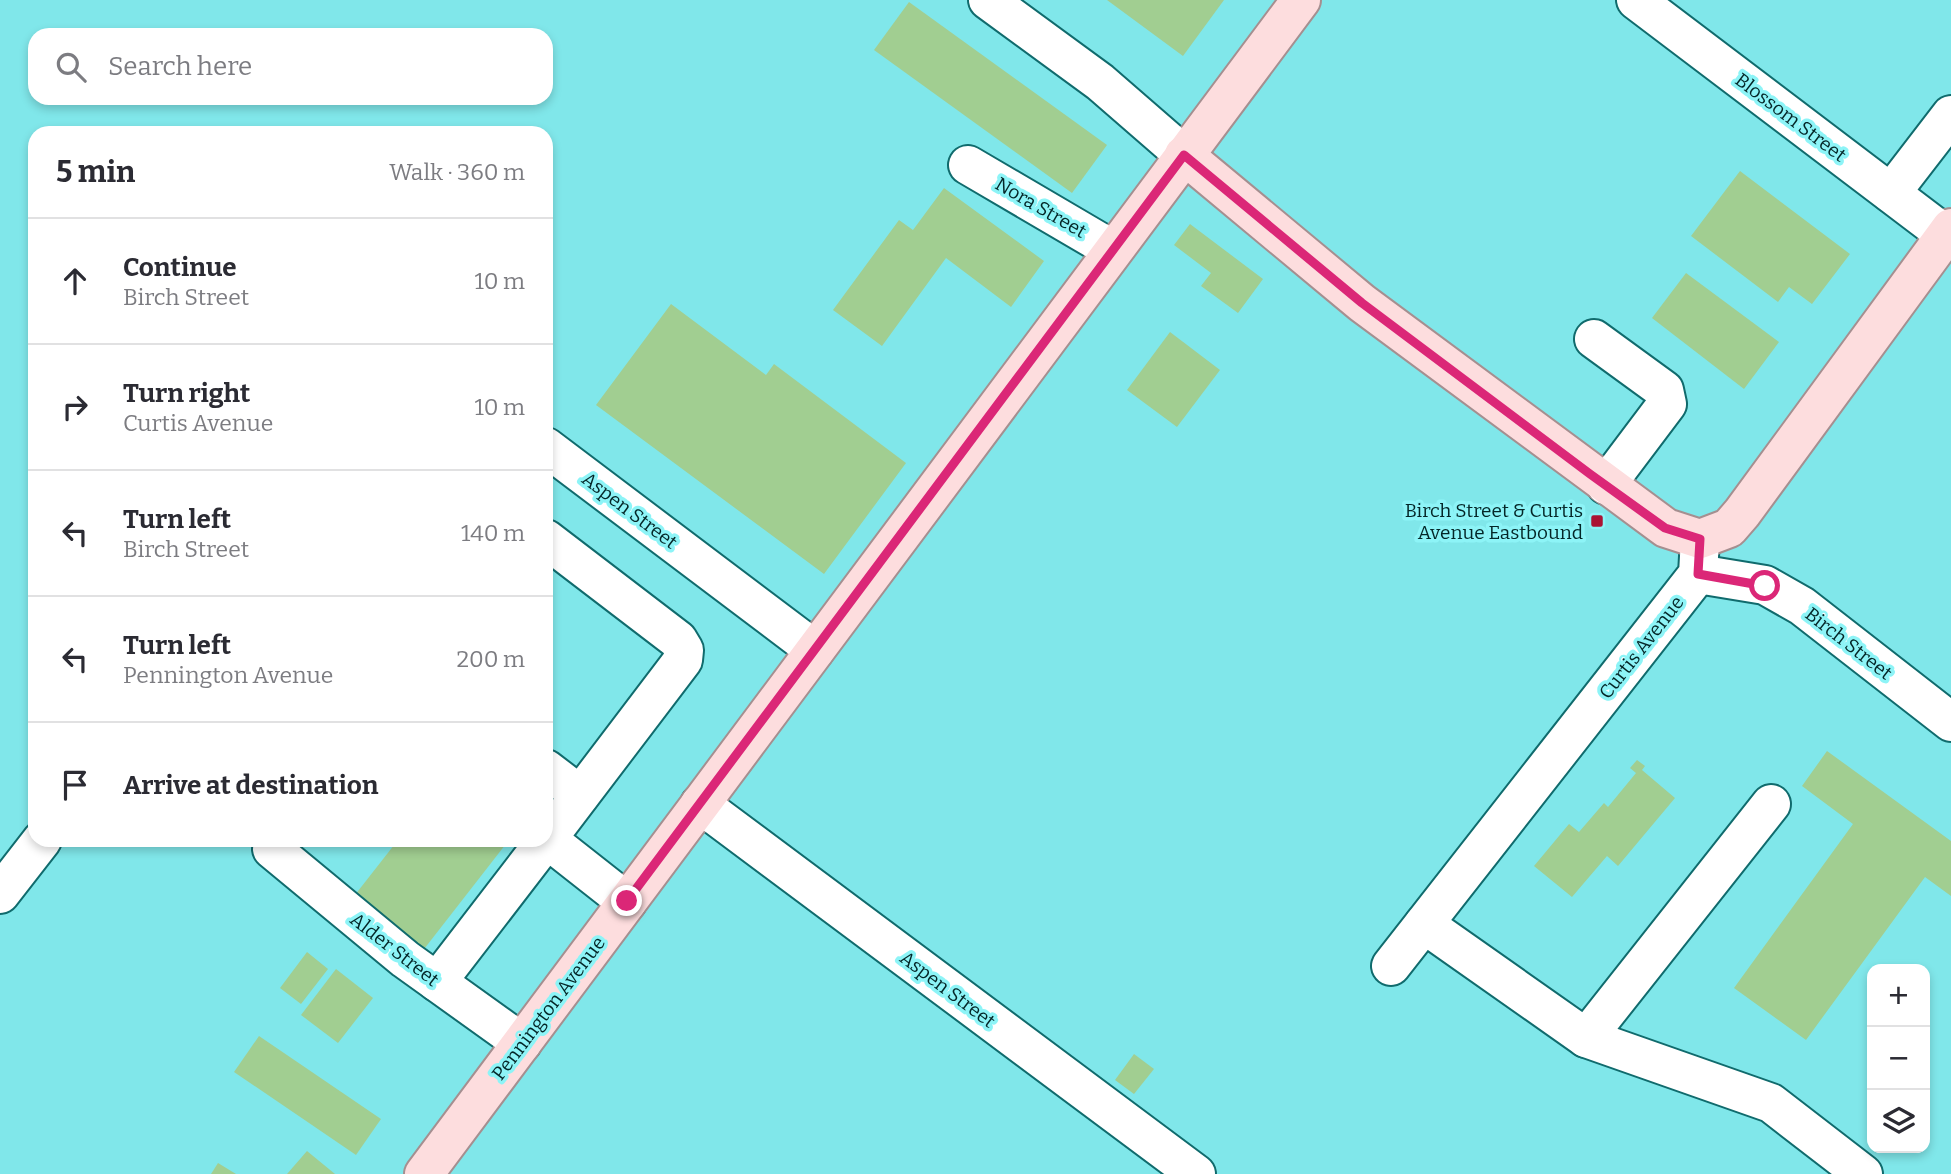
<!DOCTYPE html>
<meta charset="utf-8">
<style>
:root{--surface:#fff;--page:#f2f2f3;--text:#2b2b33;--muted:#7c7c81;--line:#e1e1e2}
body{margin:0;font-family:Bitter,serif;background:var(--page);color:var(--text)}
.controls{position:absolute;right:21px;bottom:21px;display:grid;overflow:hidden;border-radius:14px;box-shadow:0 4px 10px #0003}
.controls button{width:63px;height:63px;display:grid;place-items:center;padding:0;border:0;border-bottom:2px solid var(--line);background:var(--surface);color:var(--text);font:35px sans-serif}
.stop{position:absolute;width:21px;height:21px;margin:-16px;border:5px solid #db2777;border-radius:50%;background:#fff}
.stop.end{background:#db2777;border-color:#fff;box-shadow:0 2px 7px #0008}
.list{margin:0;padding:0;list-style:none}
h2{display:flex;justify-content:space-between;align-items:center;height:91px;margin:0;padding:0 28px;font-size:30px}
h2 small{font-size:23px;font-weight:400;color:var(--muted)}
.list li{display:grid;grid-template-columns:46px 1fr auto;gap:21px;align-items:center;box-sizing:border-box;height:126px;padding:0 28px;border-top:2px solid var(--line)}
.list b{display:block;font-size:26px;white-space:nowrap}
.list p{margin:0;font-size:23px;white-space:nowrap;color:var(--muted)}
.list em{font-size:23px;font-style:normal;color:var(--muted)}
.icon{flex:none;width:38px;height:38px;fill:none;stroke:currentColor;stroke-width:2;stroke-linecap:round;stroke-linejoin:round}
.map{position:relative;flex:none;width:1951px;height:1174px;overflow:hidden}
.search{position:absolute;background:var(--surface);box-shadow:0 4px 10px #0003;left:28px;top:28px;width:525px;height:77px;display:flex;align-items:center;gap:18px;box-sizing:border-box;padding:0 24px;border-radius:21px;color:var(--muted);font-size:26px}
.panel{position:absolute;background:var(--surface);box-shadow:0 4px 10px #0003;left:28px;top:126px;width:525px;height:721px;border-radius:21px}
.map>svg:first-child{display:block}
</style>
<div class="map">
<svg width="1951" height="1174" viewBox="0 0 1951 1174">
<rect width="100%" height="100%" fill="#80e7ea"/>
<g fill="#a1ce91">
<path d="M1107 0H1224L1183 56Z"/>
<path d="M909 2 1107 145 1072 193 874 50Z"/>
<path d="M1740 171 1850 254 1812 304 1789 287 1778 302 1691 236Z"/>
<path d="M944 188 1044 261 1011 307 946 258 882 346 833 310 899 220 913 230Z"/>
<path d="M1190 224 1263 279 1238 313 1201 286 1211 273 1174 245Z"/>
<path d="M1686 273 1779 342 1744 389 1652 318Z"/>
<path d="M671 304 766 375 774 364 906 463 824 574 596 405Z"/>
<path d="M1170 332 1220 370 1177 427 1127 390Z"/>
<path d="M1827 751 1951 841V896L1925 877 1806 1040 1734 988 1853 824 1802 786Z"/>
<path d="M1637 760 1645 766 1642 770 1675 798 1618 866 1607 856 1572 897 1534 866 1569 824 1579 832 1604 803 1608 807 1636 773 1630 768Z"/>
<path d="M398 840H509L421 953 351 900Z"/>
<path d="M307 952 328 969 301 1004 280 988Z"/>
<path d="M336 969 373 998 338 1043 301 1015Z"/>
<path d="M259 1036 381 1119 356 1155 234 1072Z"/>
<path d="M1134 1054 1154 1069 1134 1094 1115 1080Z"/>
<path d="M307 1151 335 1174H287Z"/>
<path d="M218 1163 236 1174H211Z"/>
</g>
<g fill="none" stroke-linecap="round" stroke-linejoin="round">
<g stroke="#106b6d" stroke-width="42">
<g id="minor">
<path d="M988 0 1100 82 1184 155"/>
<path d="M1636 0 1946 235"/>
<path d="M968 165 1113 250"/>
<path d="M1891 193 1951 115"/>
<path d="M1594 339 1664 390 1667 404 1606 485"/>
<path d="M546 447 815 650"/>
<path d="M546 539 678 640 684 650 683 660 547 839 627 902"/>
<path d="M1698 574 1765 585 1802 606 1951 722"/>
<path d="M546 769 580 795"/>
<path d="M700 804 1196 1174"/>
<path d="M272 849 405 959 522 1043"/>
<path d="M0 894 42 840"/>
<path d="M1424 924 1586 1038 1771 1103 1863 1174"/>
<path d="M1391 966 1698 574 1700 539"/>
<path d="M437 982 547 839"/>
<path d="M1586 1038 1771 804"/>
</g>
</g>
<g stroke="#a58f90" stroke-width="42">
<g id="major">
<path d="M1184 155 1362 303 1666 528 1700 539 1729 528 1742 513 1951 228"/>
<path d="M424 1174 1301 0"/>
</g>
</g>
<use href="#minor" stroke="#fff" stroke-width="38"/>
<use href="#major" stroke="#fdddde" stroke-width="38"/>
</g>
<g fill="none" stroke-linecap="round" stroke-linejoin="round">
<path stroke="#db2777" stroke-width="9" d="M627 901 1184 155 1362 303 1590 474 1665 528 1700 539 1698 574 1765 586"/>
</g>
<rect fill="#aa1434" stroke="#8df4f7" stroke-width="2.5" x="1590" y="514" width="14" height="14" rx="3.5"/>
<g text-anchor="middle" stroke-width="7" stroke-linejoin="round" paint-order="stroke">
<g font-size="19" fill="#042627" stroke="#8df4f7">
<text transform="translate(1791 117) rotate(37)" y="7">Blossom Street</text>
<text transform="translate(1041 207) rotate(30)" y="7">Nora Street</text>
<text transform="translate(630 510) rotate(37)" y="7">Aspen Street</text>
<text transform="translate(1849 643) rotate(38)" y="7">Birch Street</text>
<text transform="translate(1641 647) rotate(-52)" y="7">Curtis Avenue</text>
<text transform="translate(395 949) rotate(38)" y="7">Alder Street</text>
<text transform="translate(948 989) rotate(37)" y="7">Aspen Street</text>
<text transform="translate(548 1008) rotate(-53)" y="7">Pennington Avenue</text>
</g>
<g font-size="19" fill="#042627" stroke="#8df4f7" text-anchor="end">
<text x="1583" y="517">Birch Street &amp; Curtis<tspan x="1583" dy="22">Avenue Eastbound</tspan></text>
</g>
</g>
</svg>
<div class="controls">
<button>+</button>
<button>−</button>
<button><svg class="icon" aria-label="layers" viewBox="0 0 24 24"><path d="M12 4l9 5-9 5-9-5zM3 14l9 5 9-5"/></svg></button>
</div>
<div class="stop" style="left:1765px;top:586px"></div>
<div class="stop end" style="left:627px;top:901px"></div>
<div class="search"><svg class="icon" aria-label="search" viewBox="0 0 24 24"><circle cx="10" cy="10" r="6"/><path d="M15 15l6 6"/></svg>Search here</div>
<section class="panel">
<h2>5 min<small>Walk · 360 m</small></h2>
<ul class="list">
<li><svg class="icon" aria-label="ahead" viewBox="0 0 24 24"><path d="M12 20V5M6 11l6-6 6 6"/></svg><div><b>Continue</b><p>Birch Street</p></div><em>10 m</em></li>
<li><svg class="icon" aria-label="right" viewBox="0 0 24 24"><path d="M7 20v-9h11M14 6l5 5-5 5"/></svg><div><b>Turn right</b><p>Curtis Avenue</p></div><em>10 m</em></li>
<li><svg class="icon" aria-label="left" viewBox="0 0 24 24"><path d="M17 20v-9H6M10 6l-5 5 5 5"/></svg><div><b>Turn left</b><p>Birch Street</p></div><em>140 m</em></li>
<li><svg class="icon" aria-label="left" viewBox="0 0 24 24"><path d="M17 20v-9H6M10 6l-5 5 5 5"/></svg><div><b>Turn left</b><p>Pennington Avenue</p></div><em>200 m</em></li>
<li><svg class="icon" aria-label="arrive" viewBox="0 0 24 24"><path d="M6 21V4h12l-3 4 3 4H6"/></svg><div><b>Arrive at destination</b></div></li>
</ul>
</section>
</div>
